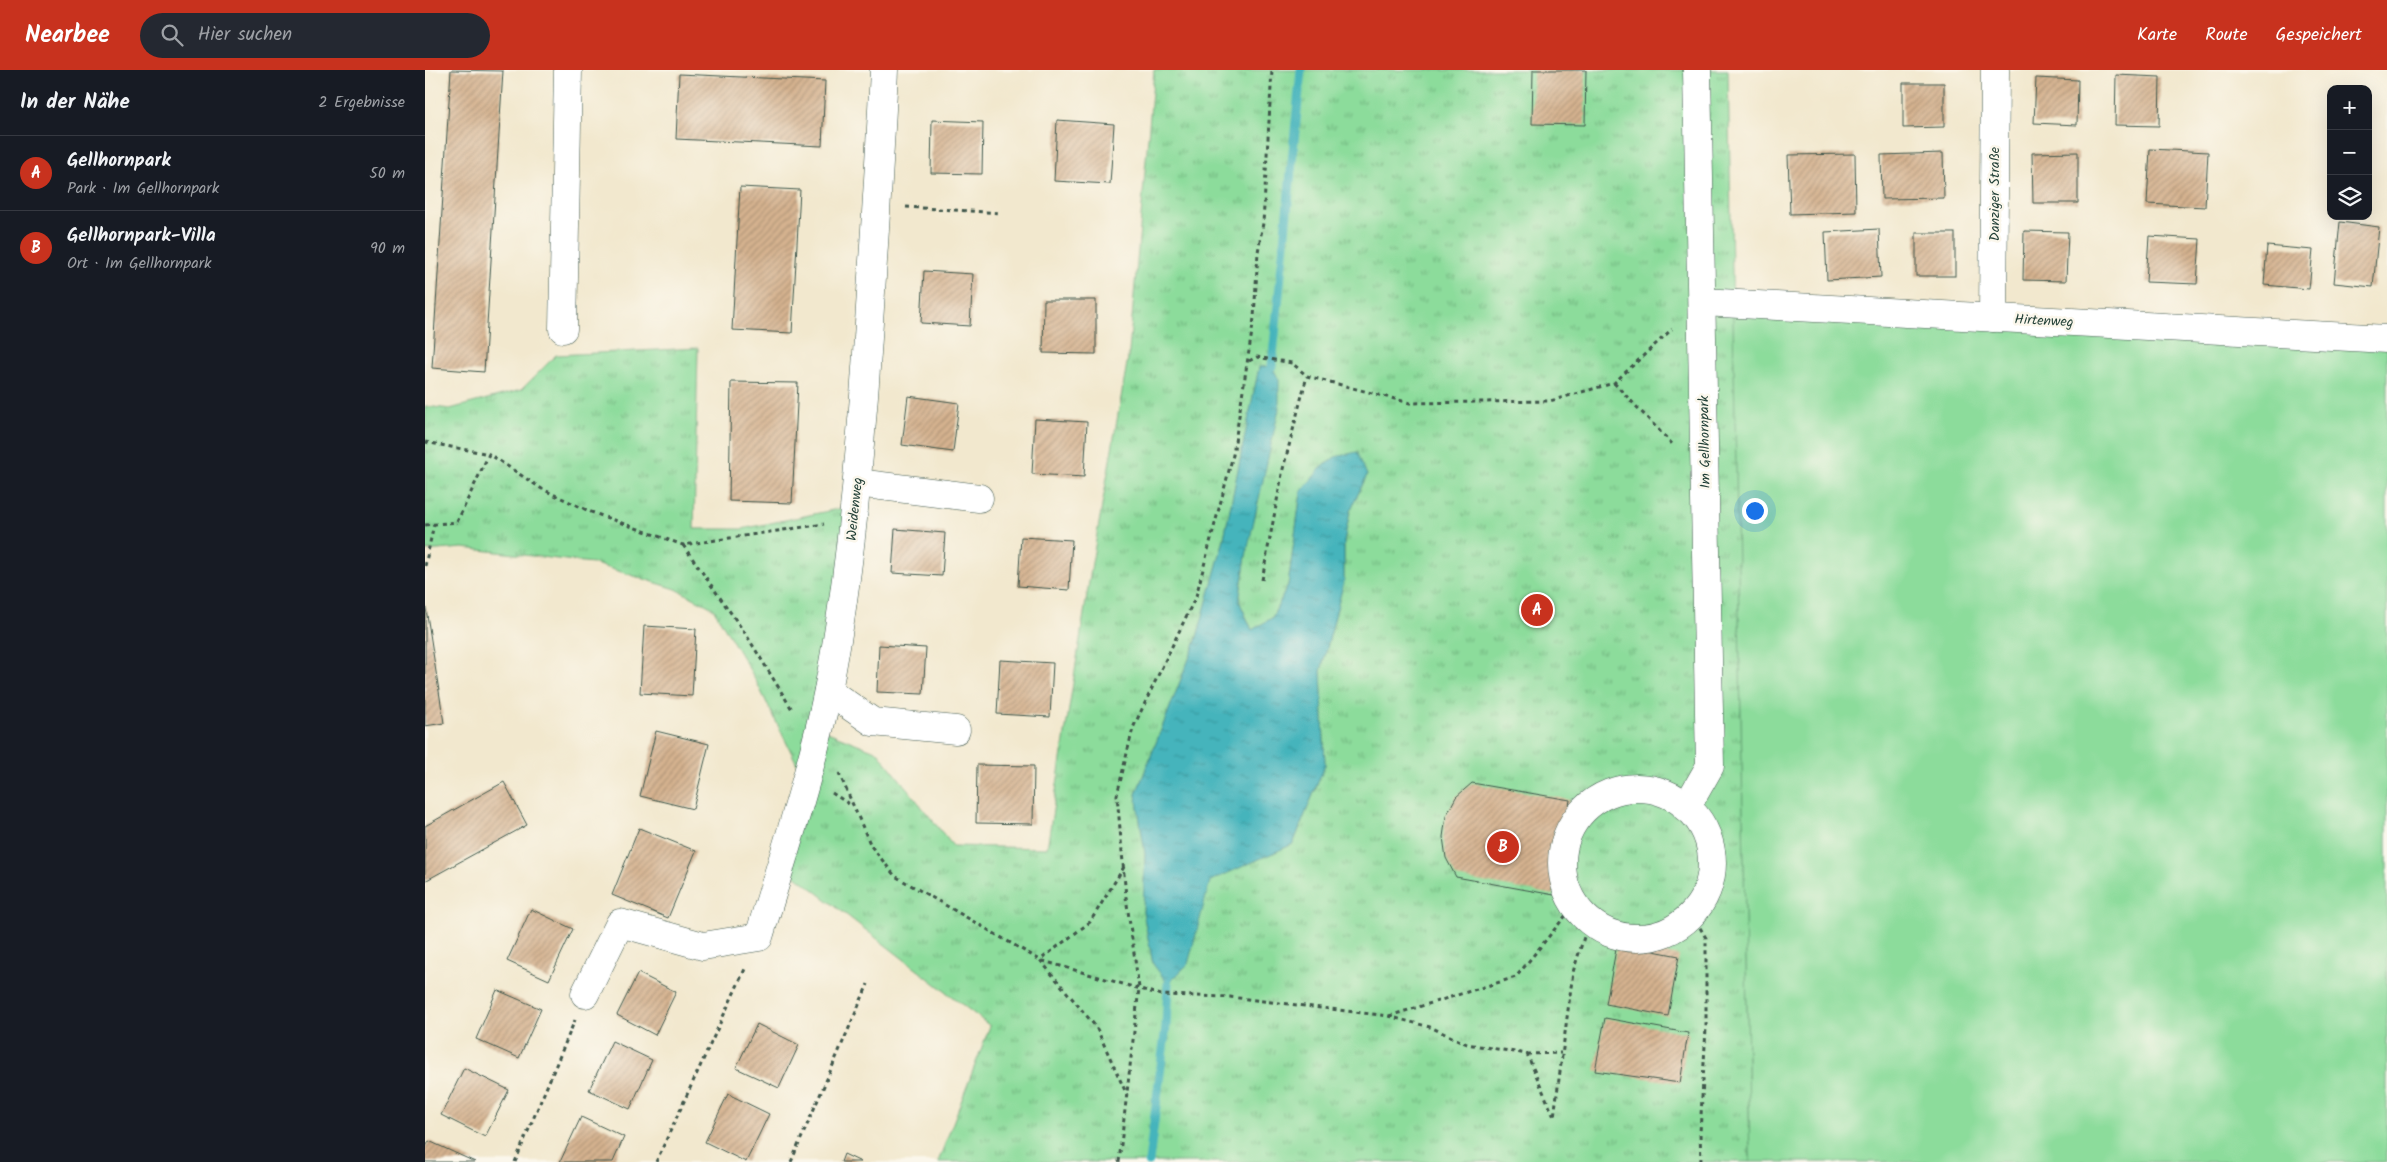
<!DOCTYPE html>
<html lang="de">
<meta charset="utf-8">
<style>
:root{--surface:#171b24;--page:#242831;--text:#f1f3f6;--muted:#9ea1a6;--line:#363941;--accent:#c8321e}
body{margin:0;font-family:Kalam,sans-serif;background:var(--page);color:var(--text)}
.controls{position:absolute;right:15px;top:15px;display:grid;overflow:hidden;border-radius:10px;box-shadow:0 5px 20px #0002}
.controls button{width:45px;height:45px;display:grid;place-items:center;padding:0;border:0;border-bottom:1px solid var(--line);background:var(--surface);color:var(--text);font:25px sans-serif}
.you{position:absolute;left:1329px;top:440px;width:18px;height:18px;margin:-12px;border:4px solid #fff;border-radius:50%;background:#1a73e8;box-shadow:0 0 0 8px #1a73e833}
.badge{display:grid;place-items:center;width:32px;height:32px;border-radius:50%;background:var(--accent);color:#fff;font-size:16px;font-weight:700}
.pin{position:absolute;translate:-50% -50%;border:2px solid #fff;box-shadow:0 1px 5px #0006}
.list{margin:0;padding:0;list-style:none}
h2{display:flex;justify-content:space-between;align-items:center;height:65px;margin:0;padding:0 20px;font-size:21px}
h2 small{font-size:16px;font-weight:400;color:var(--muted)}
.list li{display:grid;grid-template-columns:32px 1fr auto;gap:15px;align-items:center;box-sizing:border-box;height:75px;padding:0 20px;border-top:1px solid var(--line)}
.list b{display:block;font-size:19px;white-space:nowrap}
.list p{margin:0;font-size:16px;white-space:nowrap;color:var(--muted)}
.list em{font-size:16px;font-style:normal;color:var(--muted)}
.icon{flex:none;width:28px;height:28px;fill:none;stroke:currentColor;stroke-width:2;stroke-linecap:round;stroke-linejoin:round}
.map{position:relative;flex:none;width:1962px;height:1092px;overflow:hidden}
header{display:flex;align-items:center;gap:30px;box-sizing:border-box;height:70px;padding:0 25px;background:var(--accent);color:#fff}
header strong{font-size:24px}
nav{display:flex;gap:28px;margin-inline-start:auto;font-size:18px}
.search{width:350px;height:45px;background:var(--page);display:flex;align-items:center;gap:12px;box-sizing:border-box;padding:0 18px;border-radius:28px;color:var(--muted);font-size:19px}
main{display:flex}
aside{flex:1;background:var(--surface)}
.map>svg:first-child{display:block}
</style>
<header>
<strong>Nearbee</strong>
<div class="search"><svg class="icon" aria-label="search" viewBox="0 0 24 24"><circle cx="10" cy="10" r="6"/><path d="M15 15l6 6"/></svg>Hier suchen</div>
<nav><a>Karte</a><a>Route</a><a>Gespeichert</a></nav>
</header>
<main>
<aside>
<h2>In der Nähe<small>2 Ergebnisse</small></h2>
<ul class="list">
<li><span class="badge">A</span><div><b>Gellhornpark</b><p>Park · Im Gellhornpark</p></div><em>50 m</em></li>
<li><span class="badge">B</span><div><b>Gellhornpark-Villa</b><p>Ort · Im Gellhornpark</p></div><em>90 m</em></li>
</ul>
</aside>
<div class="map">
<svg width="1962" height="1092" viewBox="0 0 1962 1092">
<defs>
<pattern id="park-tufts" width="24" height="20" patternUnits="userSpaceOnUse" patternTransform="scale(1.25)"><rect width="24" height="20" fill="#8cdc9b"/><path d="M3 7l-1-3M5 7V3M7 7l1-3M15 17l-1-3M17 17v-4M19 17l1-3" fill="none" stroke="#72b47f"/></pattern>
<pattern id="water-ripples" width="26" height="14" patternUnits="userSpaceOnUse" patternTransform="scale(1.25)"><rect width="26" height="14" fill="#44b4bc"/><path d="M2 4q2-2 4 0t4 0M15 11q2-2 4 0t4 0" fill="none" stroke="#38949a"/></pattern>
<pattern id="building-hatch" width="6" height="6" patternUnits="userSpaceOnUse" patternTransform="scale(1.25)"><rect width="6" height="6" fill="#d5b28f"/><path d="M-1 1l2-2M0 6l6-6M5 7l2-2" fill="none" stroke="#ac9276"/></pattern>
</defs>
<rect width="100%" height="100%" fill="#fbf7ec"/>
<filter id="ink" filterUnits="userSpaceOnUse"><feTurbulence type="fractalNoise" baseFrequency=".02" numOctaves="2"/><feDisplacementMap in="SourceGraphic" scale="10" xChannelSelector="R" yChannelSelector="G"/><feConvolveMatrix kernelMatrix="1 2 1 2 8 2 1 2 1" color-interpolation-filters="sRGB"/></filter>
<filter id="wash" filterUnits="userSpaceOnUse"><feTurbulence type="fractalNoise" baseFrequency=".0096" numOctaves="4" result="noise"/><feDisplacementMap in="SourceGraphic" scale="20" xChannelSelector="R" yChannelSelector="G"/><feGaussianBlur stdDeviation="1.12" result="paint"/><feColorMatrix in="noise" values="0 0 0 0 0 0 0 0 0 0 0 0 0 0 0 0 0 1.4 0 .05"/><feComposite in="paint" operator="in"/></filter>
<g filter="url(#wash)">
<rect width="100%" height="100%" fill="#f2e8ce"/>
<path fill="#8cdc9b" stroke="#568c68" d="M1307 235 1962 269V1092H1325Z"/>
<path fill="url(#park-tufts)" stroke="#568c68" fill-rule="evenodd" d="M729 0H1303L1325 1092H513L565 956 362 799 384 718 329 607 288 538 251 519 167 493 38 478 0 481V336L25 339 96 320 131 285 273 278 269 459H317L437 434 400 661 453 682 528 776 622 778 667 493 704 282ZM834 298 821 486 814 531 827 560 847 548 863 515 876 422 942 405 925 441 919 471V511L896 601 900 695 868 774 784 811 728 894 718 842 720 784 711 724 771 571 798 473Z"/>
<path fill="url(#water-ripples)" stroke="#327878" d="M847 296 854 310V339L821 486 814 531 827 560 847 548 863 515 876 422 895 399 910 387 932 382 942 405 925 441 919 471V511L896 601 900 695 868 774 785 811 763 894 743 914 728 894 718 842 720 784 711 724 771 571 798 473 834 297Z"/>
<g fill="none" stroke-linecap="round" stroke-linejoin="round">
<g stroke="#44b4bc" stroke-width="9">
<path d="M847 296 876 0"/>
<path d="M724 1092 741 956 743 914"/>
</g>
</g>
<g id="blocks">
<g fill="url(#building-hatch)">
<path d="M26 0 78 1 59 302 7 298Z"/>
<path d="M1108 0H1161L1160 55 1107 54Z"/>
<path d="M254 4 400 11 397 76 251 69Z"/>
<path d="M1691 5 1735 7 1734 56 1690 55Z"/>
<path d="M1611 8 1653 10 1652 55 1609 53Z"/>
<path d="M1478 13H1519V57L1478 58Z"/>
<path d="M507 50 558 52 557 104 506 103Z"/>
<path d="M632 50 689 54 685 114 629 111Z"/>
<path d="M1725 79 1783 82 1780 137 1722 134Z"/>
<path d="M1653 82V133H1608L1607 83Z"/>
<path d="M1518 83 1519 128 1457 129 1456 85Z"/>
<path d="M1430 84 1431 142 1365 144 1363 85Z"/>
<path d="M315 117 375 120 367 263 307 260Z"/>
<path d="M1915 152 1954 157 1948 217 1909 213Z"/>
<path d="M1454 159 1456 207 1402 210 1400 162Z"/>
<path d="M1599 161 1643 162 1641 211 1598 210Z"/>
<rect x="1491" y="163" width="39" height="43"/>
<path d="M1724 166 1775 169 1772 214 1721 212Z"/>
<path d="M1842 176 1888 180 1884 219 1839 215Z"/>
<path d="M499 201 548 204 545 256 496 253Z"/>
<path d="M619 230H671V284L618 283Z"/>
<path d="M306 312 373 313 367 433 304 431Z"/>
<path d="M483 326 534 333 528 382 477 375Z"/>
<path d="M610 349 662 352 659 407 607 404Z"/>
<path d="M470 459 520 463 517 506 467 503Z"/>
<path d="M596 467 647 470 644 520 593 516Z"/>
<path d="M0 532 19 653 0 656Z"/>
<path d="M219 556 271 559 267 626 215 623Z"/>
<path d="M454 575 501 578 498 624 452 622Z"/>
<path d="M575 590 628 593 625 647 572 644Z"/>
<path d="M231 661 284 674 268 739 215 726Z"/>
<path d="M552 695 609 696 608 754 551 753Z"/>
<path d="M79 712 102 755 0 811V756Z"/>
<path d="M1047 713 1145 730 1129 825 1031 807 1021 788 1018 767 1021 746 1031 727Z"/>
<path d="M214 758 271 781 243 848 187 825Z"/>
<path d="M106 839 148 859 124 910 82 891Z"/>
<path d="M1192 874 1254 886 1243 946 1181 934Z"/>
<path d="M213 903 251 922 230 965 192 945Z"/>
<path d="M72 920 116 939 94 988 51 969Z"/>
<path d="M1180 948 1263 963 1255 1013 1170 1001Z"/>
<path d="M332 954 374 975 354 1018 311 998Z"/>
<path d="M187 971 227 990 205 1039 164 1020Z"/>
<path d="M39 998 84 1020 60 1067 16 1045Z"/>
<path d="M303 1024 344 1044 321 1092 280 1072Z"/>
<path d="M156 1047 199 1067 188 1092H135Z"/>
<path d="M4 1071 50 1092H0V1079Z"/>
<path d="M419 1084 436 1092H416Z"/>
</g>
</g>
</g>
<g filter="url(#ink)">
<use href="#blocks" fill-opacity="0" stroke="#3f574b" stroke-width="1"/>
<g fill="none" stroke-linecap="round" stroke-linejoin="round">
<g stroke="#3f574b" stroke-width="29">
<g id="minor">
<path d="M1277 232 1962 269"/>
<path d="M1568 248 1570 0"/>
<path d="M138 259 143 0"/>
<path d="M432 413 554 428"/>
<path d="M403 621 448 652 531 660"/>
<circle cx="1212" cy="793" r="75"/>
<path d="M1261 738 1285 696 1272 0"/>
<path d="M160 924 195 853 278 876 334 867C358 786 386 704 403 620 423 519 432 416 440 313 447 209 454 105 459 0"/>
</g>
</g>
<g stroke="#3f574b" stroke-width="3" stroke-dasharray="4 4" stroke-linecap="butt">
<path d="M481 137 575 143"/>
<path d="M824 291 832 287 867 293 882 306 985 333 1125 331 1189 313 1247 259"/>
<path d="M1189 313 1249 376"/>
<path d="M0 372 64 384"/>
<path d="M0 455 32 452 64 384 117 419 166 442 258 475 399 454"/>
<path d="M258 475 322 566 368 641"/>
<path d="M0 496 9 454"/>
<path d="M837 510 858 399 882 306"/>
<path d="M414 703 446 776 470 806 615 890 736 925 805 927 963 946 1005 957 1042 974 1102 984 1129 1047 1148 902 1164 851"/>
<path d="M407 723 427 736"/>
<path d="M699 797 665 852 615 890 671 957 702 1025"/>
<path d="M1267 844 1281 868V958L1275 1063 1276 1092"/>
<path d="M964 946 1091 907 1150 834"/>
<path d="M1102 984 1136 983"/>
<path d="M90 1092 150 950"/>
<path d="M231 1092 320 899"/>
<path d="M366 1092 443 914"/>
<path d="M694 1092 714 918 701 827 692 725 708 658 771 526 808 385 829 248 833 182 838 153 847 0"/>
</g>
<use href="#minor" stroke="#fff" stroke-width="28"/>
</g>
</g>
<g text-anchor="middle" stroke-width="5" stroke-linejoin="round" paint-order="stroke">
<g font-size="14" fill="#1f3d34" stroke="#fbf7ec">
<text transform="translate(1569 124) rotate(-90)" y="5">Danziger Straße</text>
<text transform="translate(1619 250) rotate(3)" y="5">Hirtenweg</text>
<text transform="translate(1279 372) rotate(-91)" y="5">Im Gellhornpark</text>
<text transform="translate(429 439) rotate(-84)" y="5">Weidenweg</text>
</g>
</g>
</svg>
<div class="controls">
<button>+</button>
<button>−</button>
<button><svg class="icon" aria-label="layers" viewBox="0 0 24 24"><path d="M12 4l9 5-9 5-9-5zM3 14l9 5 9-5"/></svg></button>
</div>
<div class="you"></div>
<div class="pin badge" style="left:1112px;top:540px">A</div>
<div class="pin badge" style="left:1078px;top:777px">B</div>
</div>
</main>
